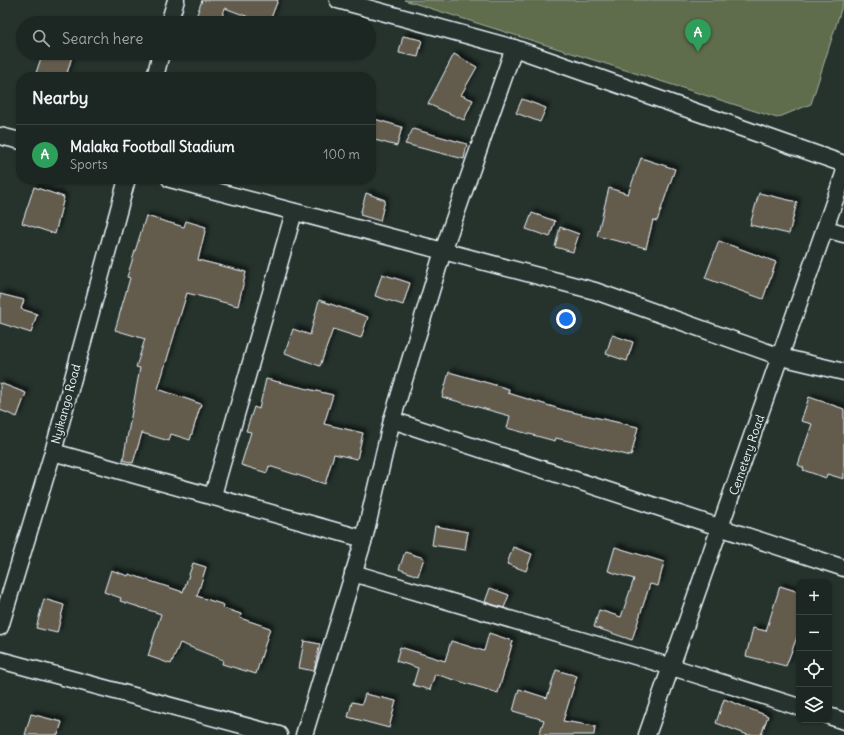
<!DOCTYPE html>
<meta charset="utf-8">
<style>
:root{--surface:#1c2622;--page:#29322f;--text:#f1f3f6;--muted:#a0a5a5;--line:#3a4340;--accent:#b45309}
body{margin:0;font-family:Delius,sans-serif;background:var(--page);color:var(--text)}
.controls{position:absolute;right:12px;bottom:12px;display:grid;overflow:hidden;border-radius:8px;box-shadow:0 1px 3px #0004}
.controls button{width:36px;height:36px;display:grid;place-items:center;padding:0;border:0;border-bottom:1px solid var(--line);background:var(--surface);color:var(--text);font:20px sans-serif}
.you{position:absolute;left:566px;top:319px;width:14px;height:14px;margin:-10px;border:3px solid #fff;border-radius:50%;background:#1a73e8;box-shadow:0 0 0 6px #1a73e833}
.badge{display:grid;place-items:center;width:26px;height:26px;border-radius:50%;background:var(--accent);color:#fff;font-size:13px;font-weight:700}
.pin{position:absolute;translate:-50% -33px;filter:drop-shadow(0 1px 2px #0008)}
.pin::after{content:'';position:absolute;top:21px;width:14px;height:12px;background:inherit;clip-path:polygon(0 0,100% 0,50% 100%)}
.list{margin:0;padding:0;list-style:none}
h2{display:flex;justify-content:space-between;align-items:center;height:52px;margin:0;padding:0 16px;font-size:17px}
h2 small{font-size:13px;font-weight:400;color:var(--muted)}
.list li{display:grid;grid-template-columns:26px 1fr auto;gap:12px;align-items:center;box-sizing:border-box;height:60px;padding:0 16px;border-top:1px solid var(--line)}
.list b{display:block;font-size:15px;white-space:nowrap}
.list p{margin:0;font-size:13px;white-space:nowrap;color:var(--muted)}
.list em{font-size:13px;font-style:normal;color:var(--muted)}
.icon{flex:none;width:22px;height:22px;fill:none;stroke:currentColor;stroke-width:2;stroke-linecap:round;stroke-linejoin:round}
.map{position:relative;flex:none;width:844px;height:735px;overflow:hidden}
.search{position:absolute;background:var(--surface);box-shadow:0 1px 3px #0004;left:16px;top:16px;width:360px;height:44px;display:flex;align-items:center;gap:10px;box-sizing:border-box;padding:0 14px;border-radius:22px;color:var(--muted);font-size:15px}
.panel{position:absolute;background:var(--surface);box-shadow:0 1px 3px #0004;left:16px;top:72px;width:360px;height:112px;border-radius:16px}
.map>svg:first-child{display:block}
</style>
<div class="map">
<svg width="844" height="735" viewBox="0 0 844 735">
<defs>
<filter id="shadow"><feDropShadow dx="3.5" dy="-3.5" stdDeviation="2" flood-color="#0009"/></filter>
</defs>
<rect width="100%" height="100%" fill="#26332d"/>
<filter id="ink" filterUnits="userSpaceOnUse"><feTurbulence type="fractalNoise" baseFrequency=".025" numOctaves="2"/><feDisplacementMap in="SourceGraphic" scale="8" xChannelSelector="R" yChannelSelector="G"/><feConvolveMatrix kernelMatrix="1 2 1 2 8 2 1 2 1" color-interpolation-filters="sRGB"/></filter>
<g filter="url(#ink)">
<path fill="#606d4e" stroke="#a4afa3" d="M404 0H844L811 104 777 118Z"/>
<g fill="#645c4e" stroke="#e8f1f8" filter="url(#shadow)">
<path d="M202 0H278L269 23H264L225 8 220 23H194Z"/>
<path d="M403 36 422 40 418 57 399 53Z"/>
<path d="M48 53H73L66 77H49L36 73 41 58 46 59Z"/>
<path d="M454 54 477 67 461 95 473 100 464 120 428 104Z"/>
<path d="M522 99 546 108 540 122 516 113Z"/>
<path d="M371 118 402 127 397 146 371 139Z"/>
<path d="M413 129 467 144 464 159 405 144Z"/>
<path d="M641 158 675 169 657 221 653 220 646 248 597 236 609 188 628 194Z"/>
<path d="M34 187 64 197 55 234 22 223Z"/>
<path d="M366 193 385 200 380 221 360 215Z"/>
<path d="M759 193 797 202 789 234 750 225Z"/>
<path d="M532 213 555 221 550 237 526 229Z"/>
<path d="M146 216 184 227 186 221 206 227 198 260 246 272 238 306 187 293 158 389 201 404 190 440 171 434 169 441 142 433 133 463 123 460 140 368 136 367 145 339 115 330 130 278 127 277Z"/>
<path d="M560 227 579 234 573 252 555 247Z"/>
<path d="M719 241 776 262 763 299 705 278Z"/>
<path d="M382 274 410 283 403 305 375 296Z"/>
<path d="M0 294 24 300 21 309 37 314 31 333 0 323Z"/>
<path d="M319 300 368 317 361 338 333 329 320 366 285 353 293 329 310 335Z"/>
<path d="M612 335 633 342 627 361 606 354Z"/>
<path d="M449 372 509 389 508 393 563 410 638 427 631 456 556 438 555 441 507 428 510 416 442 397Z"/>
<path d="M266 379 333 395 324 424 363 433 357 459 334 454 325 484 269 466 267 473 241 465 251 432 246 431 254 407 259 409Z"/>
<path d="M0 383 26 393 17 417 0 410Z"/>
<path d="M809 397 844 409V479L827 474 826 478 803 470 804 468 798 465 812 424 801 421Z"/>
<path d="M435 526 468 532 465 550 432 545Z"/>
<path d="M513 547 532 554 526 571 507 564Z"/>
<path d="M615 547 664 562 658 586 650 584 632 640 594 627 599 610 621 617 634 579 608 571Z"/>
<path d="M405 552 424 558 418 576 399 569Z"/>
<path d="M193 563 206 567 197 596 224 605 223 608 241 614 240 618 270 628 256 674 222 664 223 660 180 643 171 664 148 656 161 614 120 601 121 598 104 592 111 570 128 576 129 574 183 592Z"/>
<path d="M780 586 799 592V632L786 666 746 656 753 628 766 631Z"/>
<path d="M490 588 509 595 504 608 485 602Z"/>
<path d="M44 599 64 605 57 633 36 628Z"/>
<path d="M489 633 513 641 498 693 435 674 430 690 413 685 418 668 396 661 400 647 445 661 451 641 484 651Z"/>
<path d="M304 641 320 644 314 671 299 668Z"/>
<path d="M556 670 577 676 563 721 595 726 594 735H539L544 720 513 711 519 689 547 698Z"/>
<path d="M365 694 396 701 389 728 348 717 352 702 362 704Z"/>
<path d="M724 699 768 716 761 735H748L716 723Z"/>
<path d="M31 714 62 722 58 735H25Z"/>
</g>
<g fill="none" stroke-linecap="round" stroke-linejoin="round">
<g stroke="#e8f1f8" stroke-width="19">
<g id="street">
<path d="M338 0 514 48 844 164"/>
<path d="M169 23 176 0"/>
<path d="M155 77 161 53"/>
<path d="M0 136 21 141"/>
<path d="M170 179 595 291 781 357 844 372"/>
<path d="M826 229 844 234"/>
<path d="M392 420 844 568"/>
<path d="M53 452 364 539"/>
<path d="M213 495 294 212"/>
<path d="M353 573 672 667 799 707"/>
<path d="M0 627 53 452 127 179"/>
<path d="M0 660 279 735"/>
<path d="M829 716 844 721"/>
<path d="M304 735 364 539 392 420 443 251 514 48"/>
<path d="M647 735 844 174"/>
</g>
</g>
<use href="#street" stroke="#26332d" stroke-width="16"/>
</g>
</g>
<g text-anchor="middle" stroke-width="4" stroke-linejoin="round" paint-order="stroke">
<g font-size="12" fill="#e8f1f8" stroke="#26332d">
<text transform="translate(66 404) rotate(-75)" y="4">Nyikango Road</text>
<text transform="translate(747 455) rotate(-71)" y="4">Cemetery Road</text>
</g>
</g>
</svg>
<div class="controls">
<button>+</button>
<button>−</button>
<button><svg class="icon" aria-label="locate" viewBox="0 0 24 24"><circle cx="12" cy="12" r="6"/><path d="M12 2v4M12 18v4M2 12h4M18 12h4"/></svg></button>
<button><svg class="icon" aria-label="layers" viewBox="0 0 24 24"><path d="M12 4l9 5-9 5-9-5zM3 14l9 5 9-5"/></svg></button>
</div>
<div class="you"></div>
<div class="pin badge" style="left:698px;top:52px;background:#2e9e5b">A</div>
<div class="search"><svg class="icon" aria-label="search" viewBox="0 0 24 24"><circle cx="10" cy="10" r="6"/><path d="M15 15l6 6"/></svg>Search here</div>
<section class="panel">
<h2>Nearby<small></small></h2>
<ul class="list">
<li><span class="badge" style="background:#2e9e5b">A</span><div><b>Malaka Football Stadium</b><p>Sports</p></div><em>100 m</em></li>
</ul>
</section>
</div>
